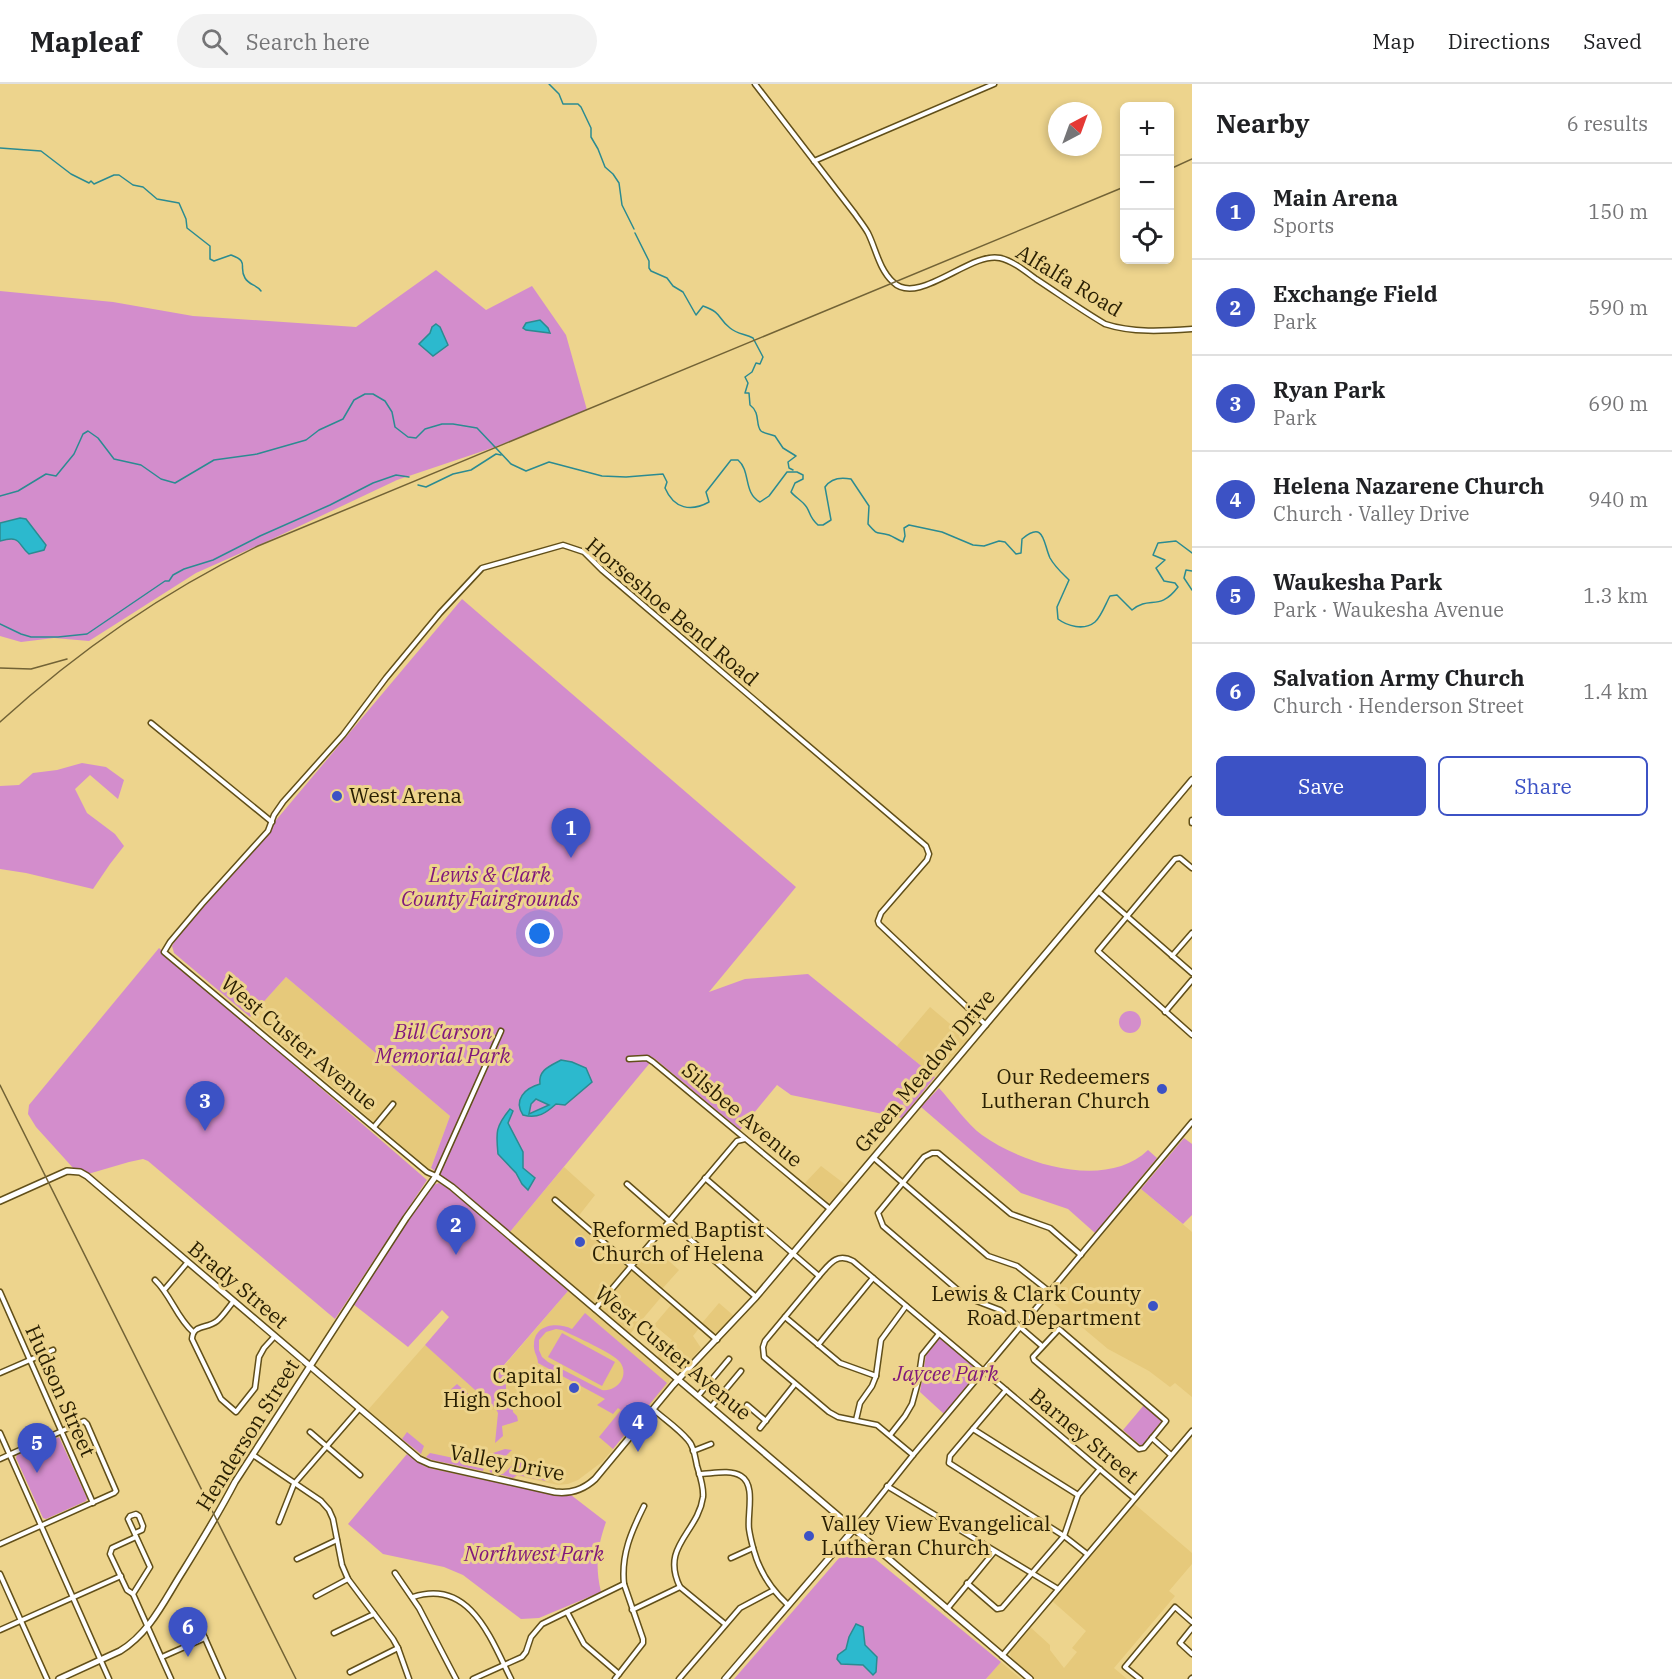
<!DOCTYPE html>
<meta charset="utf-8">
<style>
:root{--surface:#fff;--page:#f2f2f2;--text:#202124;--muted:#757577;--line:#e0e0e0;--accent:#3c52c5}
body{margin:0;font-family:"IBM Plex Serif",serif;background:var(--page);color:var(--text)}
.controls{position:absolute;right:18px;top:18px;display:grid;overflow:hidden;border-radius:9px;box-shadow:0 3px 9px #0003}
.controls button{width:54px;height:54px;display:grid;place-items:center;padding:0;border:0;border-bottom:2px solid var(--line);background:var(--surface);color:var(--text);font:30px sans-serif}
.compass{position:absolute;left:1048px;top:18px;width:54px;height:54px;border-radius:50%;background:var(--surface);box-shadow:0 3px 9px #0003;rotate:41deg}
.you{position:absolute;left:540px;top:850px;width:21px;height:21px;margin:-15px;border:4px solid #fff;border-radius:50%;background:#1a73e8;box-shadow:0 0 0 9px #1a73e833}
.badge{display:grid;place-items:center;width:39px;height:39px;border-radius:50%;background:var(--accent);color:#fff;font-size:20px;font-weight:700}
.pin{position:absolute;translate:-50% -50px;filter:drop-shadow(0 2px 3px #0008)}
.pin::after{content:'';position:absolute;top:32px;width:21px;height:18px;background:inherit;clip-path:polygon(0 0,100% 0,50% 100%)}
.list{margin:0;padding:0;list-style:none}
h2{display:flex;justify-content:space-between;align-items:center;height:78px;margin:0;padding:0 24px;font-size:26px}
h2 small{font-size:20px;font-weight:400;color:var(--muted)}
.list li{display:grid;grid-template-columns:39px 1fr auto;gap:18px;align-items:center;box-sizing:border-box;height:96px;padding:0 24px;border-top:2px solid var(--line)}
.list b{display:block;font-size:22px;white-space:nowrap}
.list p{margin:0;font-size:20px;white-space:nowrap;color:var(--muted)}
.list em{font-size:20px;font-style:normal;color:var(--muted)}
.actions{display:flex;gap:12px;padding:18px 24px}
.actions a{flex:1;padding:14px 0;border:2px solid var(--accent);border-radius:9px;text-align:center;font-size:21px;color:var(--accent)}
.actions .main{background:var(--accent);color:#fff}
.icon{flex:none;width:33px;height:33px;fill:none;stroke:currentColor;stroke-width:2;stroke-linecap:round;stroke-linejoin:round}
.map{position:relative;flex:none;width:1192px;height:1595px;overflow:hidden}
header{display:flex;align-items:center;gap:36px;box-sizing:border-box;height:84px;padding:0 30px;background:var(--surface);border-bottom:2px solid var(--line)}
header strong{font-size:28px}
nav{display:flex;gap:33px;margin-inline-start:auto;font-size:21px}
.search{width:420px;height:54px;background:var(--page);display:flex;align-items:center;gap:15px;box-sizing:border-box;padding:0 21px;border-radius:33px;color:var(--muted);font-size:22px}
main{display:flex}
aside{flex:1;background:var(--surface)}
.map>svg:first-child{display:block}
</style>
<header>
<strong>Mapleaf</strong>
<div class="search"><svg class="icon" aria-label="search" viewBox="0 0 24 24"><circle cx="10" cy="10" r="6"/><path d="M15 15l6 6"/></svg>Search here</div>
<nav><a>Map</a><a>Directions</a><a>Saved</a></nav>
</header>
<main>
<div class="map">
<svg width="1192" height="1595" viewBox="0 0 1192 1595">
<rect width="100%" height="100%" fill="#edd48d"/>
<g fill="#e6c97b">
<path d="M286 893 450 1032 431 1084 429 1085 250 933Z"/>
<path d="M930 923 968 955 935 993 897 962Z"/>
<path d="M821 1082 846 1101 829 1119 805 1099Z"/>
<path d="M564 1083 595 1111 577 1134 629 1180 594 1221 509 1149Z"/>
<path d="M1141 1105 1192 1148V1313L1175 1299 1170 1303 1149 1287 1108 1265 1052 1218 1058 1211 1057 1204Z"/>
<path d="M651 1161 679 1186 662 1205 634 1181Z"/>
<path d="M631 1185 662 1212 630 1250 601 1226 599 1222Z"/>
<path d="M568 1207 666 1290 670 1295 668 1300 602 1378 578 1396 568 1400 558 1401 517 1392 515 1395 429 1375 419 1370 367 1327 425 1261 481 1309Z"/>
<path d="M719 1219 734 1232 717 1250 702 1239Z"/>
<path d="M671 1221 700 1243 693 1252 701 1264 684 1284 678 1286 657 1273 672 1256 654 1241Z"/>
<path d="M1131 1417 1192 1469V1480L1169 1507 1175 1512 1114 1584 1127 1595H1035L1012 1574 1010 1571 1012 1562 1029 1542 1050 1561V1566L1064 1584 1077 1568 1072 1564 1086 1547 1051 1516Z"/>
<path d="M1001 1578 1021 1595H986Z"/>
</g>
<g fill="#d38dcc" fill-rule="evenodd">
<path d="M436 186 486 226 532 202 566 251 587 326 495 363 397 396 268 457 196 489 89 557 54 554 21 558 0 552V207L113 218 193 232 356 243Z"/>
<path d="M462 515 796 803 709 908 745 895 808 890 935 993 902 1034 791 1011 777 1001 740 1046 654 974 509 1149 431 1084 450 1032 286 893 250 933 174 869 172 862 176 855Z"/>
<path d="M82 679 106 683 124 696 118 715 90 691 75 705 87 729 115 750 124 762 110 780 93 805 26 789 0 785V702L19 701 33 689 57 686Z"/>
<path d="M159 864 427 1096 335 1235 148 1077 143 1075 129 1078 88 1090 74 1085 36 1043 28 1030 29 1021Z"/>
<circle cx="1130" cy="938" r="11"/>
<path d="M939 1004C952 1018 967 1040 982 1051 1024 1081 1107 1106 1148 1066L1157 1074 1095 1149 1068 1125 1021 1109 921 1023Z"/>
<path d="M1184 1054 1192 1060V1131L1183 1140 1141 1105Z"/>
<path d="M439 1099 449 1105 568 1207 504 1281 506 1289 503 1294 506 1300V1306L502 1309 494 1323 425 1261 449 1233 442 1226 408 1263 353 1220 410 1132 433 1101Z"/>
<path d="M585 1229 667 1299 613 1365 599 1353 621 1326 618 1324 613 1330 597 1321 605 1315 538 1279C538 1272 533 1268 534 1260 535 1240 557 1238 572 1245ZM556 1245 562 1246C574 1252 613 1269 620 1278 630 1292 617 1308 602 1306L548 1278 542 1273 539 1266V1256L546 1248Z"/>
<path d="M562 1249 615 1278 602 1302 548 1273Z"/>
<path d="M940 1254 978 1286 975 1289 976 1291 944 1330 920 1308 926 1271Z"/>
<path d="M457 1300 474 1315 475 1317 455 1312 449 1307Z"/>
<path d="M502 1315H512L513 1328 517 1332 518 1337 502 1342 503 1352 495 1359 498 1329 496 1325Z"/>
<path d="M1144 1321 1162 1337 1143 1361H1140L1123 1346Z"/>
<path d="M407 1348 424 1362 421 1370 402 1355Z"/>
<path d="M59 1353 87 1414 86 1417 46 1435 43 1434 16 1374 17 1371Z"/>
<path d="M505 1365 512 1366 493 1384 492 1389 490 1388 489 1384 493 1369Z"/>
<path d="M430 1369 482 1380 484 1384 483 1387 432 1376 426 1373Z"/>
<path d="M407 1370 424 1382 433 1385 561 1412 571 1411 606 1438C597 1463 595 1483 601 1508L539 1534 521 1535 463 1491 444 1483 383 1470 348 1440Z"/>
<path d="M519 1375 523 1377 522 1390 548 1387V1395L546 1397 517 1391 513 1394 499 1390H503Z"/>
<path d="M857 1460 1001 1578 986 1595H734L846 1466Z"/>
</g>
<g fill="#2cb9ce" stroke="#2b8b91" stroke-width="1.5" fill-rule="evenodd">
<path d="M540 236 548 244 550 249 526 246 523 244 526 239Z"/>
<path d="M436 240 440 243 448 261 433 272 419 260 430 249 432 243Z"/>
<path d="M20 434 26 435 46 461 44 466 29 470C17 460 22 451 0 457V439Z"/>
<path d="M561 976 572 978 586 984 592 998 565 1021 556 1020C546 1029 538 1035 523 1031 513 1016 525 1004 540 1000 538 986 550 982 561 976ZM536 1015 549 1021 529 1030 531 1020Z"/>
<path d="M510 1025 513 1027 508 1039 523 1068V1084L535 1094 528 1106 522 1100 516 1089 498 1070C496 1049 495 1043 510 1025Z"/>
<path d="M856 1540 863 1543 865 1561 877 1573 876 1588 873 1591 863 1581 841 1580 837 1575 838 1571 846 1565 849 1553Z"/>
</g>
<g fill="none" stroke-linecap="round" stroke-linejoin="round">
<g stroke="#2b8b91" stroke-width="1.5">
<path d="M549 0 559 10 563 20H578L581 23 591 44V53L598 65 605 83 613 90 619 99 622 121 634 145"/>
<path d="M0 64 41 67 71 90 89 99 91 97 94 100 114 91H119L133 101 143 103 157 115 179 119 186 135 187 144 210 162V175L214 177 231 171C250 178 238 182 245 194 249 201 257 201 261 207"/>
<path d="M635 149 649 177V184L651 187 667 194 673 202 683 208 696 231 703 222C723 229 717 234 730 244 737 250 745 250 753 254L763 273 760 280 756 279 752 288 745 293 748 299 745 309H749L750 321C761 329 755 341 761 347 765 350 771 350 775 352L783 364 796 372 788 378 789 384 793 386"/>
<path d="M418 401 426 403 453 390 471 386 496 370 501 371"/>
<path d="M0 412 18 407 46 390 56 392 74 370 83 350 88 347 98 354 114 375 141 381 161 395 175 399 214 376 257 370 306 356 319 346 343 335 354 316 365 310H373L385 317 392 328 395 343 408 353 416 354 425 345 442 340H453L477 344 511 380 526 387 549 378 602 392 626 393 663 390 667 398 665 404C674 425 691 428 709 418L706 408 731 376H738C751 387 743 409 760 418L769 412 787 388H797L803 391V395L795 399 791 408C795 413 801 416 805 421 811 428 808 432 818 441H823L831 436 825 403C831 394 841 393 851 395L869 422 868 440C879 453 876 447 889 451 894 453 898 456 903 458L905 452 904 444 909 441 942 448 973 461 984 462 999 457 1005 458 1016 470 1021 469 1022 455C1045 436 1043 459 1050 474 1055 483 1062 489 1069 496L1057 523 1058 535C1067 542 1084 547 1095 538 1101 533 1106 519 1110 512L1117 511 1132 526C1150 511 1159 528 1178 503L1175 499 1164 497 1156 484 1165 476 1153 471 1158 459 1176 457 1192 469"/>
<path d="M1192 487 1186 486 1184 494 1192 506"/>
<path d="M0 540 21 550 31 553H58L87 550 165 497H169L173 491 184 485 213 476 260 452 330 421 373 399 396 391 409 393"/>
</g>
<g stroke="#614f19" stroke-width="7">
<g id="street">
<path d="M755 0 855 130C859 136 864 142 868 149 876 165 879 185 893 198 918 223 971 167 1000 174 1013 177 1025 187 1036 195 1059 210 1081 226 1105 240 1132 249 1164 247 1192 245"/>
<path d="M814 77 994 0"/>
<path d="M151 639 272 738"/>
<path d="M1192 736V739"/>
<path d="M1192 784 1180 774 1175 775 1098 867 1192 951"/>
<path d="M1098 807 1192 889"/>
<path d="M1172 872 1192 849"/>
<path d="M1165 928 1192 896"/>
<path d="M501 947 436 1092 427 1088 164 868 170 858 202 820 268 747 274 731 283 718 343 651 386 594 440 529 482 484 563 461 584 468 602 486 926 762 929 770 927 776 881 829 878 837 879 840 986 941"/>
<path d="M629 975 647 974 653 978 830 1125"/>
<path d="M374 1043 393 1020"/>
<path d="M874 1074 988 1172 1017 1182 1050 1208"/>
<path d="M705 1094 819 1192C829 1181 836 1168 853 1177L1134 1414"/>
<path d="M627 1100 756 1213"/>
<path d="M555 1116 717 1256"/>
<path d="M819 1192 765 1257 763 1263 764 1273 829 1328 838 1333 877 1341 913 1371"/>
<path d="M155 1196C171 1211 176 1233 193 1248"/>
<path d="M165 1205 187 1179"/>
<path d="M0 1208 93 1419"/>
<path d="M233 1218C228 1224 223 1232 217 1237 207 1245 193 1240 192 1255L221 1315 236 1328 255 1304 259 1273 264 1264 274 1253"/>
<path d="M595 1225 737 1057 745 1055"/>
<path d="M785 1233 840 1279 876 1292"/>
<path d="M1059 1245 1165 1336 1166 1337 1144 1364 1139 1365 1034 1276 1033 1273Z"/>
<path d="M818 1261 873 1194"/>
<path d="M1042 1262 1000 1226 966 1213 883 1142 878 1129 924 1073 932 1069H938L1011 1130 1050 1144 1081 1171"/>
<path d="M0 1289 53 1266"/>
<path d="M1006 1306 950 1372 949 1379 1064 1452 1087 1470"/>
<path d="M698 1312 729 1275"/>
<path d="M747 1321 766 1337"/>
<path d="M711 1323 741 1287"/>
<path d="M653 1325C664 1335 678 1344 688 1356 694 1362 695 1373 697 1382 700 1392 704 1403 703 1413 698 1449 660 1462 680 1503L725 1540"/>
<path d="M856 1336 860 1319 872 1302 876 1292 881 1256 906 1222"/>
<path d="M760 1344 795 1300"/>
<path d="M973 1345 1078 1411"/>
<path d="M310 1348 360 1391"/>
<path d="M0 1349 109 1595"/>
<path d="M890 1351 905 1332 912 1320 918 1298 922 1271 939 1250"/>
<path d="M1152 1354 1171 1371"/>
<path d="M693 1367 711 1360"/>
<path d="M253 1371 321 1417 329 1426 333 1435 342 1481 348 1495 393 1555 398 1564 409 1595"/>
<path d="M0 1375 84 1337 87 1340 116 1407 114 1409 0 1460"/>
<path d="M699 1390C711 1390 730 1385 741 1392 756 1401 747 1430 749 1445 750 1452 752 1460 754 1467 760 1489 772 1506 788 1521"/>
<path d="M887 1402 1058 1505"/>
<path d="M279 1438 294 1400 359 1325"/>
<path d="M854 1445 913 1371 1192 1038"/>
<path d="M136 1453 112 1464 110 1470 127 1506 133 1510 171 1595"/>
<path d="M731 1474 753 1464"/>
<path d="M297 1475 337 1456"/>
<path d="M395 1489 419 1524 456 1595"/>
<path d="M0 1490 47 1595"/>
<path d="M967 1499 997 1525 1002 1524 1064 1452 1078 1411 1100 1385"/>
<path d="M133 1510 150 1483 128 1435 130 1432 136 1430 139 1432 143 1442 142 1446 135 1449"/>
<path d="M316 1512 348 1495"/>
<path d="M413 1513C470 1494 491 1555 511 1595"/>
<path d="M947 1525 994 1468"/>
<path d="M632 1526 680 1503"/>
<path d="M567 1528 584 1560 619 1590"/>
<path d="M200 1543 223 1595"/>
<path d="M1192 1544 1180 1559 1192 1570"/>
<path d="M0 1546 121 1492"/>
<path d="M334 1549 374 1530"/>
<path d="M1002 1572 1192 1347"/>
<path d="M162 1573 205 1554"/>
<path d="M350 1588 398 1564"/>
<path d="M473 1595 522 1573 526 1568 531 1553 542 1540 624 1500"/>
<path d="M615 1595 643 1559V1555L624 1500C621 1471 631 1448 644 1422"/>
<path d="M679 1595 740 1524 772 1507"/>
<path d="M1140 1595 1125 1583 1175 1523 1192 1538"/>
<path d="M1191 1595 1192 1594"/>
</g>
</g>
<g stroke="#614f19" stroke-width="8">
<g id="secondary">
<path d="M0 1117 67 1087 80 1088 87 1092 419 1375 430 1380 555 1408C571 1410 583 1406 595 1395L673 1301 756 1213 1192 696"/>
<path d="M59 1595 120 1567C150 1549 165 1515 183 1487 201 1458 219 1429 235 1398L406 1134 436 1092 452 1103 1030 1595"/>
<path d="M725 1595 854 1445"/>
</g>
</g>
<use href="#street" stroke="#fff" stroke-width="4"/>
<use href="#secondary" stroke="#fff" stroke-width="5"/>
<g stroke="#726336" stroke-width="1.5">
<path d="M1170 85 1192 75"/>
<path d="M0 584 31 585 67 575"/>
<path d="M0 638C79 566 161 509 258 462L1124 103"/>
<path d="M0 1001 296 1595"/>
</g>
</g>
<g fill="#3c52c5" stroke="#edd48d" stroke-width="2">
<circle cx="337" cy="712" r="6"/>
<circle cx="1162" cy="1005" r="6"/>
<circle cx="580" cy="1158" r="6"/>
<circle cx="1153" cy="1222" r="6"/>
<circle cx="574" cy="1304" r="6"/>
<circle cx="809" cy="1452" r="6"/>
</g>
<g text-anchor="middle" stroke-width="6" stroke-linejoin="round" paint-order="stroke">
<g font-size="21" fill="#291f02" stroke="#edd48d">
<text transform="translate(1069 197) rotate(31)" y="7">Alfalfa Road</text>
<text transform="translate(672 528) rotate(40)" y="7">Horseshoe Bend Road</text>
<text transform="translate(299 959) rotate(40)" y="7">West Custer Avenue</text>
<text transform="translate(925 987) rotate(-50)" y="7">Green Meadow Drive</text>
<text transform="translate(742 1031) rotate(40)" y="7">Silsbee Avenue</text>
<text transform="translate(238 1201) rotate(40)" y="7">Brady Street</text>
<text transform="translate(673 1269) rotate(40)" y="7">West Custer Avenue</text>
<text transform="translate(60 1307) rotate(66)" y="7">Hudson Street</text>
<text transform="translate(248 1351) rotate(-58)" y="7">Henderson Street</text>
<text transform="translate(1084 1352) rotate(40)" y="7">Barney Street</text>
<text transform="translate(507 1379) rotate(11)" y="7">Valley Drive</text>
</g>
<g font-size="21" fill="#291f02" stroke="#edd48d" text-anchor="start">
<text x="349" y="719">West Arena</text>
<text x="1150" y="1000" text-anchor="end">Our Redeemers<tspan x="1150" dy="24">Lutheran Church</tspan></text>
<text x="592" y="1153">Reformed Baptist<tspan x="592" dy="24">Church of Helena</tspan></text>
<text x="1141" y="1217" text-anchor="end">Lewis &amp; Clark County<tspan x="1141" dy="24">Road Department</tspan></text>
<text x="562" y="1299" text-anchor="end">Capital<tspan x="562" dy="24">High School</tspan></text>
<text x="821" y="1447">Valley View Evangelical<tspan x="821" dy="24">Lutheran Church</tspan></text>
</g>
<g font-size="21" font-style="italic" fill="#81187c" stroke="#edd48d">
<text x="490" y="798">Lewis &amp; Clark<tspan x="490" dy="24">County Fairgrounds</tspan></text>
<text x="443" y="955">Bill Carson<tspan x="443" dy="24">Memorial Park</tspan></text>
<text x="946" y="1297">Jaycee Park</text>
<text x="534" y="1477">Northwest Park</text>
</g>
</g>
</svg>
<div class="controls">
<button>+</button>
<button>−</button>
<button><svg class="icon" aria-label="locate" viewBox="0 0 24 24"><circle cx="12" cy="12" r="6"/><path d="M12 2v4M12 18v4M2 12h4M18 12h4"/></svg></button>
</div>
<svg class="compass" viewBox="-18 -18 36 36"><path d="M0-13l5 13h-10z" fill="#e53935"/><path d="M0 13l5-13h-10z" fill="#757577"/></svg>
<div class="you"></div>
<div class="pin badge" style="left:571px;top:774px">1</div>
<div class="pin badge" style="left:456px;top:1171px">2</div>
<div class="pin badge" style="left:205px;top:1047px">3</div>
<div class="pin badge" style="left:638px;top:1368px">4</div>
<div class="pin badge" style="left:37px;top:1389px">5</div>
<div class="pin badge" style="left:188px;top:1573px">6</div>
</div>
<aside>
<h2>Nearby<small>6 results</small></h2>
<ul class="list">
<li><span class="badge">1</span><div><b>Main Arena</b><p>Sports</p></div><em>150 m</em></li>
<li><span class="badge">2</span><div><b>Exchange Field</b><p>Park</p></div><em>590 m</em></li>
<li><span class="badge">3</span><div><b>Ryan Park</b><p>Park</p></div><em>690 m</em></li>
<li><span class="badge">4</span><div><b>Helena Nazarene Church</b><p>Church · Valley Drive</p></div><em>940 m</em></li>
<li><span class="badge">5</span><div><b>Waukesha Park</b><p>Park · Waukesha Avenue</p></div><em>1.3 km</em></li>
<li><span class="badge">6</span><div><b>Salvation Army Church</b><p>Church · Henderson Street</p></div><em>1.4 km</em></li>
</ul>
<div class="actions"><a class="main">Save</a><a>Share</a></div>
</aside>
</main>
